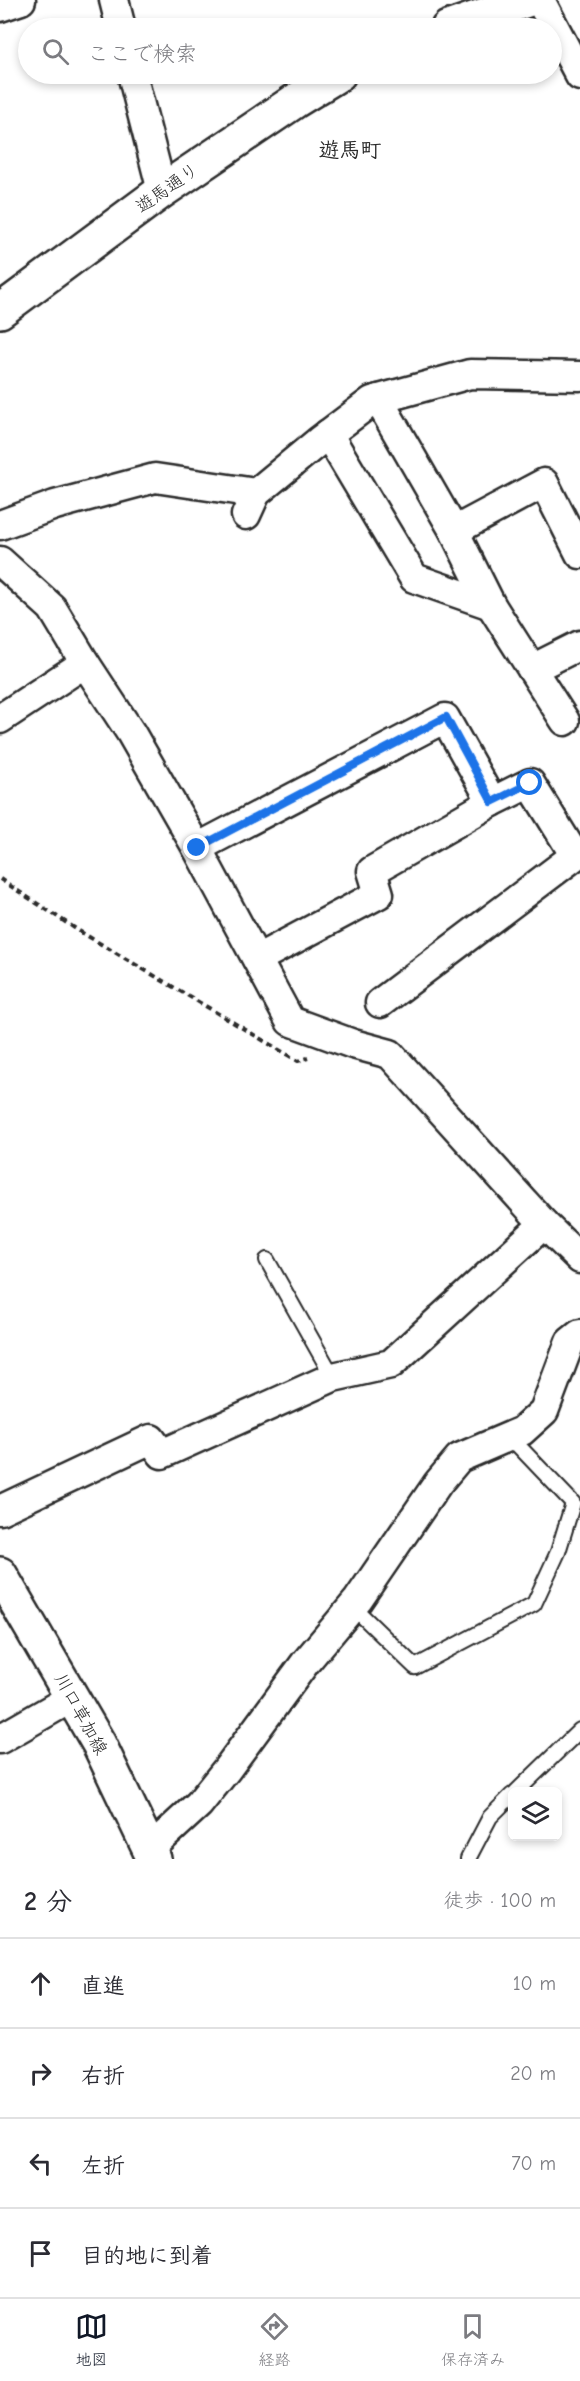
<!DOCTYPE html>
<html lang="ja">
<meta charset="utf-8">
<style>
:root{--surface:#fff;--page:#f7f7f7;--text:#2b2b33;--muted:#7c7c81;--line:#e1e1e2;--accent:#111827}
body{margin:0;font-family:"Comic Neue","Klee One",sans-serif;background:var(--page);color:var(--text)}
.controls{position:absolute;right:18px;bottom:18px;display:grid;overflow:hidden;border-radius:9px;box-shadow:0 3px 9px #0003}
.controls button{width:54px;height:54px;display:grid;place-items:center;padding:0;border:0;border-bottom:2px solid var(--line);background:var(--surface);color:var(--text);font:30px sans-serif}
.stop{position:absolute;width:18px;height:18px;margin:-14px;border:4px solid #1a73e8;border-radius:50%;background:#fff}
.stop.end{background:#1a73e8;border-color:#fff;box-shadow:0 2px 6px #0008}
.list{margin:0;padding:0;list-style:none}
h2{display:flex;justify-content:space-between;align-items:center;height:78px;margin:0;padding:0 24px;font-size:26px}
h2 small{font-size:20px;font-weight:400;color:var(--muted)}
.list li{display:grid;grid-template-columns:39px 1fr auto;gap:18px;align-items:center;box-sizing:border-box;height:90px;padding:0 24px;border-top:2px solid var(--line)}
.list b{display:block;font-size:22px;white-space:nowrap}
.list em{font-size:20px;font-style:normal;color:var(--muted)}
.icon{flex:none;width:33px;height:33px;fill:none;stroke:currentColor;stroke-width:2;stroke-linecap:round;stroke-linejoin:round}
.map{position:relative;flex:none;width:580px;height:1859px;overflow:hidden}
.search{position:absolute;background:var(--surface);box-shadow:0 3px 9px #0003;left:18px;right:18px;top:18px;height:66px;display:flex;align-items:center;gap:15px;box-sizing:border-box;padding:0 21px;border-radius:33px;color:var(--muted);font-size:22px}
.sheet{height:438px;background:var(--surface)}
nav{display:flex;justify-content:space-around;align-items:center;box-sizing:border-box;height:84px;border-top:2px solid var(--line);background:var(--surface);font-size:16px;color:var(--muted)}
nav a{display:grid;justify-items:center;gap:3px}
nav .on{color:var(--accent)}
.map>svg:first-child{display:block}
</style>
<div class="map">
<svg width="580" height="1859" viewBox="0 0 580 1859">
<rect width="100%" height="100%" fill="#fff"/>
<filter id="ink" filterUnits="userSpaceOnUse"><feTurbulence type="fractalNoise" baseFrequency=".0167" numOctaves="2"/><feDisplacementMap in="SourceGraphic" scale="12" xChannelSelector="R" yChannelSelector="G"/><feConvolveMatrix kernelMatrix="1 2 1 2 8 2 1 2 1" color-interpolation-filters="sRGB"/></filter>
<g filter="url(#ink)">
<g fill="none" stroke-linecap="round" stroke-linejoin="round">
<g stroke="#2b2b2b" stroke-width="18">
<g id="lane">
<path d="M267 1260 333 1377"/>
<path d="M353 1607 415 1667 534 1604 558 1552 573 1503 509 1436"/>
<path d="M516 1792 580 1730"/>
<path d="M468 1859 490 1817 512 1795"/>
</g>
</g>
<g stroke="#2b2b2b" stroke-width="33">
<g id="street">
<path d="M114 0 121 28"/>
<path d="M540 0 580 76"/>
<path d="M0 7 21 0"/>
<path d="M132 74 162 191"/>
<path d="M378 399 454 531 491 605 565 721"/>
<path d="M328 434 414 578 491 605"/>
<path d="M246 515 256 493 319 441 372 401 470 374 580 376"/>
<path d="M0 525 55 505 155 478 256 493"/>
<path d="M454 531 544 483 580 554"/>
<path d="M0 561 52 608 85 663 131 733 197 848 290 1021 353 1044 390 1054 544 1224 580 1259"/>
<path d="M532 669 580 645"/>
<path d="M0 719 85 663"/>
<path d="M197 848 445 718 492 802"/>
<path d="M257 959 379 894 372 871 492 802 530 783 574 854"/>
<path d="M380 1003 580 852"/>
<path d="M0 1510 151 1439 162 1454 333 1377 391 1364 544 1224"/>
<path d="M0 1739 73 1697"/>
<path d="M150 1849 199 1804 227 1769 305 1663 358 1600 438 1483 459 1458 522 1431 544 1411 570 1342 580 1334"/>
</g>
</g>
<g stroke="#2b2b2b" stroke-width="38">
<g id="secondary">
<path d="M448 28 527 0"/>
<path d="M0 311 162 191 295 101 339 74"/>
<path d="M0 1574 99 1744 154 1859"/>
</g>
</g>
<path stroke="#2b2b2b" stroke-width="4" stroke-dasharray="6 4.5" stroke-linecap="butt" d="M0 879 79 931 298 1061 308 1058"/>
<use href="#lane" stroke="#fff" stroke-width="14"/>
<use href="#street" stroke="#fff" stroke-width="28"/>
<use href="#secondary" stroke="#fff" stroke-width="33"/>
</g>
</g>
<g fill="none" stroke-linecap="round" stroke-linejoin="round" filter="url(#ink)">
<path stroke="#1a73e8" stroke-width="8" d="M197 848 446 717 492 802 530 783"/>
</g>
<g text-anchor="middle" stroke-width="5" stroke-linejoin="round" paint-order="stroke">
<g font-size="18" fill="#2b2b2b" stroke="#fff">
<text transform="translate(167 188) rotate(-35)" y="6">遊馬通り</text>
<text transform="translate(81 1714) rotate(61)" y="6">川口草加線</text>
</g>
<g font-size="21" font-weight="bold" fill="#2b2b2b" stroke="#fff">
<text x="350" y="157">遊馬町</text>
</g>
</g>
</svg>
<div class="controls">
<button><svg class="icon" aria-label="layers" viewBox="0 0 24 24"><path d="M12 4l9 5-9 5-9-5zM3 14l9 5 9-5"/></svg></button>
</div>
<div class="stop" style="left:530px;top:783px"></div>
<div class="stop end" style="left:197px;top:848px"></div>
<div class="search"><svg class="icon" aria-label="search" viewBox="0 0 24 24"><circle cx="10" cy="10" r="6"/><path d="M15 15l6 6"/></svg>ここで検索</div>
</div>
<section class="sheet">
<h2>2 分<small>徒歩 · 100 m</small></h2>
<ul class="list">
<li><svg class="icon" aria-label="ahead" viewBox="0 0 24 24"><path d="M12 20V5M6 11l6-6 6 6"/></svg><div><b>直進</b></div><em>10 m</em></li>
<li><svg class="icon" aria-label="right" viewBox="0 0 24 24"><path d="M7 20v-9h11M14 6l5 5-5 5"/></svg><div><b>右折</b></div><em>20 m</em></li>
<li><svg class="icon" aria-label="left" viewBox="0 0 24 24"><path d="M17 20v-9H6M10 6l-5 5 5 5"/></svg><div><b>左折</b></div><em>70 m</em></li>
<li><svg class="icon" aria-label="arrive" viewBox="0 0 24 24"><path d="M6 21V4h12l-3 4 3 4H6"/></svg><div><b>目的地に到着</b></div></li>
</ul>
</section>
<nav>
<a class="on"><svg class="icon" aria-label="map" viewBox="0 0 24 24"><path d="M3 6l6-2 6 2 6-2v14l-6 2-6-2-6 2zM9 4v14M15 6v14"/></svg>地図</a>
<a><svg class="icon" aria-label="directions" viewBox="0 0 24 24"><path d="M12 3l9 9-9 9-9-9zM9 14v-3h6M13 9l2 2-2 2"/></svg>経路</a>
<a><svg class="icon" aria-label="saved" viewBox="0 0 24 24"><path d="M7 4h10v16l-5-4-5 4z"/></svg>保存済み</a>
</nav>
